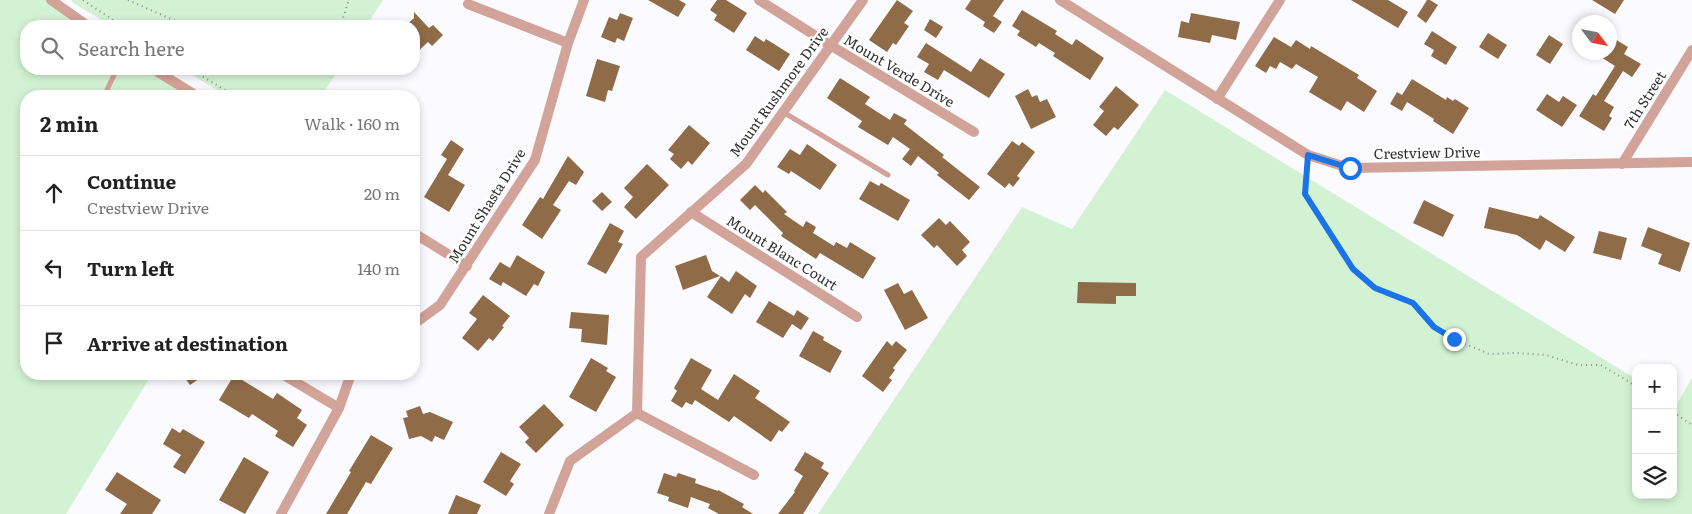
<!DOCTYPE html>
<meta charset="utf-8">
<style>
:root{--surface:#fff;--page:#f6f6f6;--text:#222;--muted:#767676;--line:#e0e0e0}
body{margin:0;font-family:Literata,serif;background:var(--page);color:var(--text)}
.controls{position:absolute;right:15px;bottom:15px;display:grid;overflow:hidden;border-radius:10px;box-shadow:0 2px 8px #0003}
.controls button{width:45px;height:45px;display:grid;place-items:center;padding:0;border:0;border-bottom:1px solid var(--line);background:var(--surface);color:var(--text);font:25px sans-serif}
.compass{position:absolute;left:1572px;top:15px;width:45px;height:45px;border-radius:50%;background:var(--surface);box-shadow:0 2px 8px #0003;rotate:122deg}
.stop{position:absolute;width:15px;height:15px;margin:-11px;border:4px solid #1a73e8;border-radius:50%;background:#fff}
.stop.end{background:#1a73e8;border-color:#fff;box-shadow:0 1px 5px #0008}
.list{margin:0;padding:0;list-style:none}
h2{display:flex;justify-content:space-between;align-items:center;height:65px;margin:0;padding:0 20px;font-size:21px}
h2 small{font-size:16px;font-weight:400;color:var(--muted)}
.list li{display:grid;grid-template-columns:32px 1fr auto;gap:15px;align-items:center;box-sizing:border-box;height:75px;padding:0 20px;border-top:1px solid var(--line)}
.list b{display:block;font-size:19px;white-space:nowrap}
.list p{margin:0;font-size:16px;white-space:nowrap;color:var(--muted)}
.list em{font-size:16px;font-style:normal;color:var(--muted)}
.icon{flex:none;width:28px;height:28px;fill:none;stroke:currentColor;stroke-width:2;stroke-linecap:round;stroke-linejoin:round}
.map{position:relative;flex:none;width:1692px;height:514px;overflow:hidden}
.search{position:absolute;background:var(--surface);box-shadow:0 2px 8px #0003;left:20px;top:20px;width:400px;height:55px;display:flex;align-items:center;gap:12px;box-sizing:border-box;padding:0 18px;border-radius:20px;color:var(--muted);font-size:19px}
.panel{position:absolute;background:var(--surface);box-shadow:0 2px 8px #0003;left:20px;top:90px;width:400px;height:290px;border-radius:20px}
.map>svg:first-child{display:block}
</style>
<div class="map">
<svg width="1692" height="514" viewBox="0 0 1692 514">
<rect width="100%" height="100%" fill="#fbfafe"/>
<g fill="#d3f2d3">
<path d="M0 0H51L89 26H26V69H149L185 96H26V374H152L66 514H0Z"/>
<path d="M71 0H383L366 26H112L75 4Z"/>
<path d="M182 69H339L321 96H227Z"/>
<path d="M1165 90 1636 379V495H1673V402L1677 404 1692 378V514H818L1022 207 1072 229Z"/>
</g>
<g fill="#8f6b48">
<path d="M648 0H679L686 4 678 17Z"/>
<path d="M717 0H726L747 13 734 33 714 20 717 15 710 10Z"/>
<path d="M897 0 913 11 904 23 909 26 896 45 893 43 887 52 869 40Z"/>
<path d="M971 0H1004L993 16 1002 22 994 33 983 26 985 22 965 9Z"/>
<path d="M1351 0H1388L1408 12 1398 28Z"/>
<path d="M1427 0H1430L1438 5 1426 23 1417 16Z"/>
<path d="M1592 0H1624L1615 14Z"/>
<path d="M1022 10 1057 31 1055 34 1072 45 1076 39 1104 58 1090 80 1053 56 1055 53 1039 43 1036 47 1017 35 1020 31 1012 26Z"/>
<path d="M414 12 429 28 433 25 443 35 432 46 428 42 414 55V26H405L414 18Z"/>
<path d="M620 13 633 18 624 41 617 38 615 43 601 37 609 17 617 20Z"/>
<path d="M1191 13 1240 22 1236 40 1212 35 1210 43 1178 37 1181 21 1189 23Z"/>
<path d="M930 19 943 27 936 38 924 30Z"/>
<path d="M1432 31 1457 47 1446 65 1431 56 1434 50 1424 44Z"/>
<path d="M1488 33 1507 45 1498 59 1479 47Z"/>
<path d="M1549 35 1563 44 1550 64 1536 55Z"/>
<path d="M755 36 764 42 766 39 790 54 779 71 746 50Z"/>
<path d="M1610 36 1628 47 1624 54 1641 64 1632 77 1623 71 1604 101 1614 107 1609 116 1612 118 1604 131 1579 116 1593 94 1596 96 1615 66 1593 52H1610Z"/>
<path d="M1274 37 1291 47 1296 40 1310 49 1311 46 1359 75 1357 78 1377 91 1364 112 1347 101 1341 111 1309 92 1318 77 1296 64 1292 69 1280 62 1276 69 1270 66 1266 73 1255 66Z"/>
<path d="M926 43 971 72 980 58 1005 74 989 98 944 70 938 80 924 72 929 64 917 57Z"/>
<path d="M597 59 620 66 612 91 608 90 605 102 586 96Z"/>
<path d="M840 78 870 97 865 104 890 120 894 113 907 120 904 124 944 155 942 157 980 187 969 200 937 175 939 173 918 156 911 166 902 159 910 149 893 137 888 145 858 127 862 121 827 98Z"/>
<path d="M1412 79 1446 100 1447 97 1453 101 1455 99 1469 108 1453 134 1433 121 1434 119 1407 102 1402 111 1390 104 1397 92 1402 95Z"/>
<path d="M1116 86 1139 105 1118 130 1114 127 1106 136 1093 125 1104 111 1099 107Z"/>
<path d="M1028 89 1032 97 1037 95 1040 102 1047 99 1056 117 1031 129 1015 96Z"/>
<path d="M1547 94 1559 102 1563 96 1577 105 1562 127 1536 110Z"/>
<path d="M689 125 710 143 692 165 688 161 681 169 670 159 674 154 668 150Z"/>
<path d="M451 140 464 149 448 175 465 185 449 212 424 197 447 159 441 155Z"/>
<path d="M1012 141 1019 146 1022 142 1035 152 1017 176 1020 178 1013 187 1009 183 1005 188 987 174Z"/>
<path d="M807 144 837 165 820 190 791 171 789 174 777 167 790 149 800 155Z"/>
<path d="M568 156 584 172 576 185 569 181 553 205 561 210 542 239 522 225 540 197 543 199Z"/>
<path d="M647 164 669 185 636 219 624 207 633 197 624 188Z"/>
<path d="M870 181 879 186 881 183 910 200 898 221 859 199Z"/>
<path d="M755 185 763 193 765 190 787 212 784 214 803 227 806 221 816 227 813 233 834 246 836 242 847 248 850 242 876 258 863 279 820 253 816 259 781 236 783 233 755 205 750 210 740 200Z"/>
<path d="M602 192 612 202 602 211 592 201Z"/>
<path d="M1424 200 1454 215 1443 237 1413 223Z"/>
<path d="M1489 207 1538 219 1540 215 1575 237 1565 252 1546 240 1540 250 1517 235 1484 228Z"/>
<path d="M939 218 946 225 950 221 970 242 962 250 967 256 957 266 937 245 934 248 921 235Z"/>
<path d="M610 223 624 231 618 242 623 244 606 274 587 264Z"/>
<path d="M1648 227 1690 243 1680 272 1658 264 1662 254 1641 246Z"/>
<path d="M1599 231 1627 238 1621 260 1593 253Z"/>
<path d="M517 255 545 272 538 286 534 284 526 296 503 282 501 286 489 279 500 262 510 268Z"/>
<path d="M706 255 712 271 720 276 683 290 675 266Z"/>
<path d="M736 271 757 286 750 298 745 294 732 314 707 297 721 276 729 282Z"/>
<path d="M1078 282 1136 283V296H1116V304L1077 303Z"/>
<path d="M898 283 904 294 912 290 928 318 905 330 884 290Z"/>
<path d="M483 295 510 316 502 326 504 327 493 341 489 338 478 351 462 338 477 319 469 313Z"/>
<path d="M769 301 794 316 797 310 809 318 801 330 792 324 783 338 756 322Z"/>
<path d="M571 312 609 315 607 345 581 342 582 329 569 328Z"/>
<path d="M813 331 824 337 823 340 842 351 830 373 799 356Z"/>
<path d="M887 341 892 346 896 341 907 350 893 368 895 370 889 378 892 380 883 392 862 376Z"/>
<path d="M591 358 608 368 606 371 616 377 596 412 569 397Z"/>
<path d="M691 358 712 370 701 389 718 400 734 374 760 391 755 398 790 422 782 432 779 430 771 442 734 416 729 422 695 400 692 405 686 402 682 408 671 401 677 391 674 388Z"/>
<path d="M182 374H206L190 385Z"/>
<path d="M234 375 273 399 277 393 302 410 297 418 307 425 293 447 275 436 278 431 252 414 249 418 219 400Z"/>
<path d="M544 404 564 425 536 453 525 442 529 438 519 427Z"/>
<path d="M420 406 423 414 430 412 453 422 444 440 435 436 432 442 421 436 409 439 403 418 408 417 406 411Z"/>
<path d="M172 428 180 433 183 429 205 442 185 474 173 467 181 455 163 444Z"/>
<path d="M371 435 393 448 371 484 366 482 347 514H326L351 472 349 471Z"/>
<path d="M501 452 521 464 510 481 514 484 506 496 483 482Z"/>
<path d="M805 452 824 463 821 468 829 473 803 514H778L795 492 794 491 803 476 794 470Z"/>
<path d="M244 457 269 472 245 514 219 500Z"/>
<path d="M117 472 161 500 152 514H120L127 504 105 490Z"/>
<path d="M664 473 676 477 678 473 696 479 695 483 718 491V490L744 504 742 507 753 514H719L708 508 710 504 691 497 688 508 668 501 669 497 657 493Z"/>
<path d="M456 495 481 505 477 514H448Z"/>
</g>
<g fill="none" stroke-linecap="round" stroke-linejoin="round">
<g stroke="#8e8d8f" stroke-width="2" stroke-dasharray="1 4" stroke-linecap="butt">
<path d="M83 0 122 26"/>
<path d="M128 0 187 26"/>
<path d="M338 26 342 21 349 0"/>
<path d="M190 69 235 96"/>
<path d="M1307 165 1305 194 1353 269 1375 288 1413 303 1434 327 1454 339 1489 354 1516 353 1546 355 1578 365H1601L1636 386"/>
<path d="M1673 412 1692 425"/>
</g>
<g stroke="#d2a399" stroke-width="5">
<path d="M104 96 117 69"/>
<path d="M783 112 888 175"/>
</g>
<g stroke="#d2a399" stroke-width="10">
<path d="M51 0 88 26"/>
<path d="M759 0 830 45 974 132"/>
<path d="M1060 0 1308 155 1349 168 1692 162"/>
<path d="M468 4 568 43"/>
<path d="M153 69 197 96"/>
<path d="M1217 99 1280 0"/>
<path d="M1622 164 1692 50"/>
<path d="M691 212 857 317"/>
<path d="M414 233 467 266"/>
<path d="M414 324 440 305 535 160 568 43 584 0"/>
<path d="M282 374 339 408"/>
<path d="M637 413 754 475"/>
<path d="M281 514 339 408 351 374"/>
<path d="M549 514 570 461 637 413 641 257 746 164 863 0"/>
</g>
</g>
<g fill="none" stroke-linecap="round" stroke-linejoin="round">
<path stroke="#1a73e8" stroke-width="6" d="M1350 168 1308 155 1305 194 1353 269 1375 288 1413 303 1434 327 1454 339"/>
</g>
<g text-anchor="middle" stroke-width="5" stroke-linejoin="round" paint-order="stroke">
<g font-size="14" fill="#313032" stroke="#fff">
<text transform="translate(899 71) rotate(31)" y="5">Mount Verde Drive</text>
<text transform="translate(779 92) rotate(-54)" y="5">Mount Rushmore Drive</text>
<text transform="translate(1645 100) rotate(-58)" y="5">7th Street</text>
<text transform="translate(1427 153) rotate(-1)" y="5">Crestview Drive</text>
<text transform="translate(487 206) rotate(-58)" y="5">Mount Shasta Drive</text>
<text transform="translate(782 253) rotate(32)" y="5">Mount Blanc Court</text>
</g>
</g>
</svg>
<div class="controls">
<button>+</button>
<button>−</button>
<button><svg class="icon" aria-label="layers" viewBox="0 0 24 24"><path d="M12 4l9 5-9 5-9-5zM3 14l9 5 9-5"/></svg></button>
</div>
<svg class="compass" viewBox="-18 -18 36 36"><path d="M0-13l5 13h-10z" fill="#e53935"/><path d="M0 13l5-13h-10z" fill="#767676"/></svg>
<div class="stop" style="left:1350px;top:168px"></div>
<div class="stop end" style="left:1454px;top:339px"></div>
<div class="search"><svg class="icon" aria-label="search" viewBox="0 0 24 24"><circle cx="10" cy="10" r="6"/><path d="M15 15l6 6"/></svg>Search here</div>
<section class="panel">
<h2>2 min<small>Walk · 160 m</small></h2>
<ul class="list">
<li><svg class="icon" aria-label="ahead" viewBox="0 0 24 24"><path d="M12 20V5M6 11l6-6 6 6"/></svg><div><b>Continue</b><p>Crestview Drive</p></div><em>20 m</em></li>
<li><svg class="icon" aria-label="left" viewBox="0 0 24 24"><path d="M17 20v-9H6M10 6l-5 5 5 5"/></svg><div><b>Turn left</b></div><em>140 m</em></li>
<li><svg class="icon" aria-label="arrive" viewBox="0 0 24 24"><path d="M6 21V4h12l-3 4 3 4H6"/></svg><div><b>Arrive at destination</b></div></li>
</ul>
</section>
</div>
